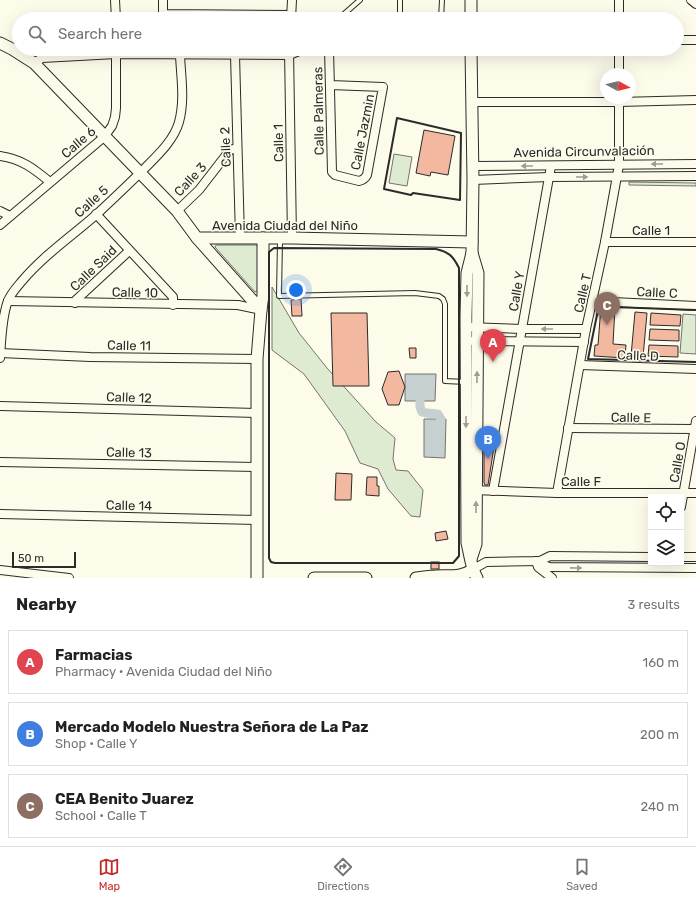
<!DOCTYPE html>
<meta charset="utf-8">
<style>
:root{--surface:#fff;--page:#f2f2f2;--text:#202124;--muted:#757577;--line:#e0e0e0;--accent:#c62828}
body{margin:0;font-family:Rubik,sans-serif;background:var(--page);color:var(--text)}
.controls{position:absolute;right:12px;bottom:12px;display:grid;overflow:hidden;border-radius:0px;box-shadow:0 4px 16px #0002}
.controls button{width:36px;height:36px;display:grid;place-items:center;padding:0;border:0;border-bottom:1px solid var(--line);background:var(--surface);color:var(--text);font:20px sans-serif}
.compass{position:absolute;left:600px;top:68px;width:36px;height:36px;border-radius:50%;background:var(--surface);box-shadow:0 4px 16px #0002;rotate:98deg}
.scale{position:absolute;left:12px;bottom:10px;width:64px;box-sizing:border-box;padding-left:4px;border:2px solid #2b2b2b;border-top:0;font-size:11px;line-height:14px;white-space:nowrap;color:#2b2b2b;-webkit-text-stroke:3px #fdfbea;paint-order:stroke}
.you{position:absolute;left:296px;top:290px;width:14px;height:14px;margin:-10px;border:3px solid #fff;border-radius:50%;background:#1a73e8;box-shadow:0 0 0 6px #1a73e833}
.badge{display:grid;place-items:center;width:26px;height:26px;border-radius:50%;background:var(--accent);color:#fff;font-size:13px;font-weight:700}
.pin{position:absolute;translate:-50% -33px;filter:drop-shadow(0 1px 2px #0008)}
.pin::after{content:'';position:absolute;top:21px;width:14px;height:12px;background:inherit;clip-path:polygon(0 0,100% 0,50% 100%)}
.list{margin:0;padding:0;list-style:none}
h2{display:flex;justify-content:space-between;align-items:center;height:52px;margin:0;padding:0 16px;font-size:17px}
h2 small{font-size:13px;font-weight:400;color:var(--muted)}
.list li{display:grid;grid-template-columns:26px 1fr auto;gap:12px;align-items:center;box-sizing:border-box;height:64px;margin:0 8px 8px;padding:0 8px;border:1px solid var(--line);border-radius:0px}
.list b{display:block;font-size:15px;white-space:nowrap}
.list p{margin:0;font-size:13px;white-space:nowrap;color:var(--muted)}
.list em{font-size:13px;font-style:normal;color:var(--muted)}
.icon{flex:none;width:22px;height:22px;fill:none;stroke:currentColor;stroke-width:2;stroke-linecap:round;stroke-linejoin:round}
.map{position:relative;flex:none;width:696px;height:578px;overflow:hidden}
.search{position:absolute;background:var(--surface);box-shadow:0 4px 16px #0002;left:12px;right:12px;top:12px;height:44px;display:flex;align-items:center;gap:10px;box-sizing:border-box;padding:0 14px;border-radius:22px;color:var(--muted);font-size:15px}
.sheet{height:268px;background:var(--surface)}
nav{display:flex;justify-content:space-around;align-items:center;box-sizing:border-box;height:56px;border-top:1px solid var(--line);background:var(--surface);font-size:11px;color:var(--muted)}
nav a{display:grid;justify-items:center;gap:2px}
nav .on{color:var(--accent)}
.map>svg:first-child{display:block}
</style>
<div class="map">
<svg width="696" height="578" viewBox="0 0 696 578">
<rect width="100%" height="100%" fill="#fdfbea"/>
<g fill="#deebd1" stroke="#74746e">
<path d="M394 154 412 157 407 186 389 183Z"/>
<path d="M629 182 696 183V186L629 185Z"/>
<path d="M216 245H256L258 247V290L255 292 215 247Z"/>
<path d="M272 287 299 333 327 368 376 422 395 438 393 459 396 470 408 471 423 490 420 517 411 516 388 489 378 469 360 463 345 431 304 374 272 350Z"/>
<path d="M683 314 696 315V354L680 353Z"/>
</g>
<g fill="#c7d0d0" stroke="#74746e">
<path d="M405 374H436L435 401H405Z"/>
<path d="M424 419H446L445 458 424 457Z"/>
</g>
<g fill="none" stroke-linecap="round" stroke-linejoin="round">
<path stroke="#c7d0d0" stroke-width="9" d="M420 401V407L422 412 426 413 438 414 441 419"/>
</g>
<g fill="#f2b8a0" stroke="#2b2b2b">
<path d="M424 130 455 136 448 175 431 172 430 176 416 173Z"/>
<path d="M301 299 302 316H292L291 300Z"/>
<path d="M601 306 615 307 613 344 626 345 625 358 594 356 595 345H598Z"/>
<path d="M635 312 647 313 643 357 631 356Z"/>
<path d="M331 313H367L369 386H333Z"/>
<path d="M651 313 681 315 680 326 650 325Z"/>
<path d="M650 329 679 330V341L649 340Z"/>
<path d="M649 345 678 346V357L648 356Z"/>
<path d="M409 348H416V358H410Z"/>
<path d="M399 371 405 387 399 405H388L382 389 388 372Z"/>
<path d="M484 433 496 434 488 485H485L484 483Z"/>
<path d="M336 473 352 474 351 500H335Z"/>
<path d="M367 477H377V486H379V496L366 495Z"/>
<path d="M446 531 448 539 436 541 435 533Z"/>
<rect x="431" y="562" width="8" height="7"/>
</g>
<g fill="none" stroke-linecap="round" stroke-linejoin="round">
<g stroke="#2b2b2b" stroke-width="6">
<g id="lane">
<path d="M344 14 360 0"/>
<path d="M400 19V0"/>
<path d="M441 19 442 0"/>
<path d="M280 240 279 296 415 293 439 296 443 299 445 304V381L466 382"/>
</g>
</g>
<g stroke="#2b2b2b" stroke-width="10">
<g id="street">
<path d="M115 0 116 19"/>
<path d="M163 0V14L291 15"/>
<path d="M619 0V19"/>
<path d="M691 0 696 4"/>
<path d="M291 19 292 0"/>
<path d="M677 40H696"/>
<path d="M329 49 332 172 335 175 359 181C363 180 365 179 367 175L383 87 330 85"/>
<path d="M619 49V74"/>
<path d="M289 50 292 238"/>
<path d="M235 55 240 238"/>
<path d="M34 63 42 58 116 54 289 55 304 49"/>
<path d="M472 102H619L696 100"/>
<path d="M0 156C22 159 34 169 50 182"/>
<path d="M473 166 696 164"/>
<path d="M473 180 549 177 696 176"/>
<path d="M0 211 10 216"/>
<path d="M177 211 199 190 230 150 237 148"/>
<path d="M96 214 173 297V305"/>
<path d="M0 225 104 137 112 126 115 117 116 108V50"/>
<path d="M605 242H696"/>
<path d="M8 301 238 305 261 310"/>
<path d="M592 301 696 306"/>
<path d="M75 303 76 300 129 251"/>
<path d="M466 327 522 329H586"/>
<path d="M473 341 584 342"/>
<path d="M0 353 90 357 257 359"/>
<path d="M0 358C1 342 2 315 8 301 11 293 17 287 22 281 44 255 72 236 97 214 113 199 129 184 145 168 158 155 174 140 179 122 185 100 181 77 180 55"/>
<path d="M580 365 696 369"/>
<path d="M0 406 258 413"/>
<path d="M568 428 694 429"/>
<path d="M0 462 258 467"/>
<path d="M471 490 557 493H696"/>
<path d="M493 491 551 166"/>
<path d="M557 493 586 329 605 242 619 165V98"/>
<path d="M681 507 696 421"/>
<path d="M0 514 258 520"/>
<path d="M681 557H696"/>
<path d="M536 561 538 567 552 578"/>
<path d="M540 561 544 565 549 567 696 568"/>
<path d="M0 570 69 578"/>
<path d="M472 570 486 562 540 561 550 556 651 557"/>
</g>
</g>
<g stroke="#2b2b2b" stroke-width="13">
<g id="secondary">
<path d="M471 0V19"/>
<path d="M0 43 12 49 34 63 177 211 197 238H292L472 242"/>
<path d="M471 49 473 180 472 253 467 273 466 316 467 543C470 555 471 568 477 578"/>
<path d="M197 238 261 310"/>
<path d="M471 559 476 544 478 273 472 253"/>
<path d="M257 578V359L261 310 263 295V238"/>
<path d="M314 578H366"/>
<path d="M416 578C423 577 429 576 435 576 449 575 460 578 472 570"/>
</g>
</g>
<use href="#lane" stroke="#fdfbea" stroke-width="4"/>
<use href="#street" stroke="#fdfbea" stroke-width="8"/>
<use href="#secondary" stroke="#fdfbea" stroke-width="11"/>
<g stroke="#2b2b2b" stroke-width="2">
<path d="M397 118 461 133 460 200 413 193 411 195 384 189Z"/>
<path d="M274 248 436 249C449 252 453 256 459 268V556L453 563H275L271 562 269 558V252Z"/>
<path d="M601 306 598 310 588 359 696 362"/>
<path d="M612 307 696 310"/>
</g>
</g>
<defs><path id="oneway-solid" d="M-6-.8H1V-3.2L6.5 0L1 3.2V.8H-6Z"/></defs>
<g fill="#9e9d94">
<use href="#oneway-solid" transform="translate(657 164) rotate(180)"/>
<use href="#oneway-solid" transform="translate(527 166) rotate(-180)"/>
<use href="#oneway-solid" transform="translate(582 177)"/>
<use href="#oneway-solid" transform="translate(467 291) rotate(90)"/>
<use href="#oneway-solid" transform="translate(547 329) rotate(180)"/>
<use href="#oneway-solid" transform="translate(477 377) rotate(-89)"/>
<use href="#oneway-solid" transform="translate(466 422) rotate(90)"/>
<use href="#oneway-solid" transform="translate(476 507) rotate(-90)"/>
<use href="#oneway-solid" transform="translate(576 568) rotate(1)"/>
</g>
<g text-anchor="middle" stroke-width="3" stroke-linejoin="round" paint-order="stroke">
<g font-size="13" fill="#2b2b2b" stroke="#fdfbea">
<text transform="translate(318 111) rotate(-91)" y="5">Calle Palmeras</text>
<text transform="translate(362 132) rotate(-79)" y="5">Calle Jazmin</text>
<text transform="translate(78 142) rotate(-41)" y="5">Calle 6</text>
<text transform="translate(278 143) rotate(-91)" y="5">Calle 1</text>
<text transform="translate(225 147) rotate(-92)" y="5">Calle 2</text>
<text transform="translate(584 151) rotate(-1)" y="5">Avenida Circunvalación</text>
<text transform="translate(190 179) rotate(-47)" y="5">Calle 3</text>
<text transform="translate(91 201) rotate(-42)" y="5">Calle 5</text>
<text x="285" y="230">Avenida Ciudad del Niño</text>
<text x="651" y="235">Calle 1</text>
<text transform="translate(93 268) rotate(-44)" y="5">Calle Said</text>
<text transform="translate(516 291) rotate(-80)" y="5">Calle Y</text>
<text transform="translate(135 292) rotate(1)" y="5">Calle 10</text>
<text transform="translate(657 292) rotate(3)" y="5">Calle C</text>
<text transform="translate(582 293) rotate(-77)" y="5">Calle T</text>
<text transform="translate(129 345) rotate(1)" y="5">Calle 11</text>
<text transform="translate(638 355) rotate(2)" y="5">Calle D</text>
<text transform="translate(129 397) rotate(2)" y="5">Calle 12</text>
<text transform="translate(631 417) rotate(1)" y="5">Calle E</text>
<text transform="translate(129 452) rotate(1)" y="5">Calle 13</text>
<text transform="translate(677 462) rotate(-80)" y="5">Calle O</text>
<text x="581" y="486">Calle F</text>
<text transform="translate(129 505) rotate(1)" y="5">Calle 14</text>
</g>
</g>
</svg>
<div class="controls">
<button><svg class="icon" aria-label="locate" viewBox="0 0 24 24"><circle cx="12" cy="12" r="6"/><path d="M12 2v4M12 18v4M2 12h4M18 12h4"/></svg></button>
<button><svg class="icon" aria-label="layers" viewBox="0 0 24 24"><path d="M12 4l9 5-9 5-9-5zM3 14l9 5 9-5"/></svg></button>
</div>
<svg class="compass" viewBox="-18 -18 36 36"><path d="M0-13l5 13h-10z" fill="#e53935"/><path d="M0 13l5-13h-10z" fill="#757577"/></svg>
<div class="scale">50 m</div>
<div class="you"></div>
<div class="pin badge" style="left:493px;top:362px;background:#e0444e">A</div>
<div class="pin badge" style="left:488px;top:459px;background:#3f7fe0">B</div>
<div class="pin badge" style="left:607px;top:325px;background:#8d6e63">C</div>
<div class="search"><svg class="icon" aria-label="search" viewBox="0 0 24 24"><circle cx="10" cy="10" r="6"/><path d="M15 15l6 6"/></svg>Search here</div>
</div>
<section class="sheet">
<h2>Nearby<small>3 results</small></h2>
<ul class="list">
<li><span class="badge" style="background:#e0444e">A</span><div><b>Farmacias</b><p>Pharmacy · Avenida Ciudad del Niño</p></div><em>160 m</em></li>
<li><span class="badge" style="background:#3f7fe0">B</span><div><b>Mercado Modelo Nuestra Señora de La Paz</b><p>Shop · Calle Y</p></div><em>200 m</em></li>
<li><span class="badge" style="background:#8d6e63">C</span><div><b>CEA Benito Juarez</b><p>School · Calle T</p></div><em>240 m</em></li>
</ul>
</section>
<nav>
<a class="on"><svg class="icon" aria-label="map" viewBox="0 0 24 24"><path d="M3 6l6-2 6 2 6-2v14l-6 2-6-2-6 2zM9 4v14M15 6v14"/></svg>Map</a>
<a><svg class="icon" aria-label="directions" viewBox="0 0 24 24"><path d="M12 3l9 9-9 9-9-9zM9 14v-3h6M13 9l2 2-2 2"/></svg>Directions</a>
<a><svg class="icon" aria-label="saved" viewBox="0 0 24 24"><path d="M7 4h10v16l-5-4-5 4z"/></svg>Saved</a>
</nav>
